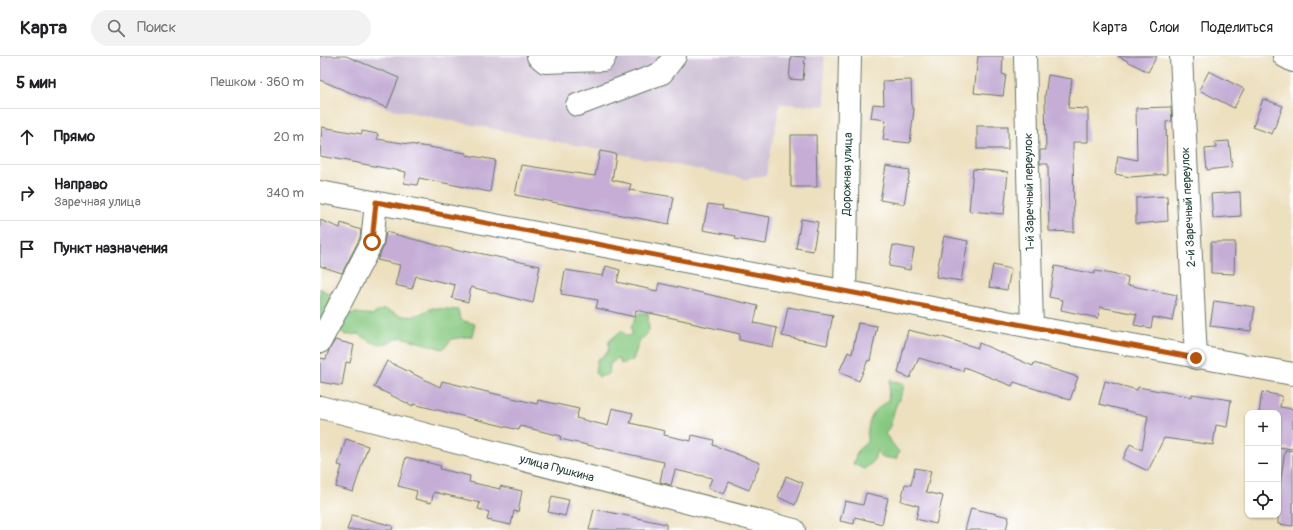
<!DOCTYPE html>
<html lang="ru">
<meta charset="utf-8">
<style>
:root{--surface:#fff;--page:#f2f2f2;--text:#202124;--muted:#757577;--line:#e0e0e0}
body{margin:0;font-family:Pangolin,sans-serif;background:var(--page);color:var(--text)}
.controls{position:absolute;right:12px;bottom:12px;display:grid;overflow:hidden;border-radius:8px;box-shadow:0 1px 3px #0004}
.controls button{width:36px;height:36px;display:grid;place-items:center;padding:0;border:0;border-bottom:1px solid var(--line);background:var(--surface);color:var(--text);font:20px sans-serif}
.stop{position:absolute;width:12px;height:12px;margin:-9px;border:3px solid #b45309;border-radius:50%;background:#fff}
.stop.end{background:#b45309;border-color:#fff;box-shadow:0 1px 4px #0008}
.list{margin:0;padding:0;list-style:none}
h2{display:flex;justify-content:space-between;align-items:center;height:52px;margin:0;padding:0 16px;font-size:17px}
h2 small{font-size:13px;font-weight:400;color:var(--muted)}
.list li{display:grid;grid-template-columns:26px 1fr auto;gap:12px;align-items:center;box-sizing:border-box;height:56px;padding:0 16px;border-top:1px solid var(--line)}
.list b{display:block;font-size:15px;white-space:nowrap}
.list p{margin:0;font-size:13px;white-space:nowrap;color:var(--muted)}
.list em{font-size:13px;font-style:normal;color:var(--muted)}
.icon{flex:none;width:22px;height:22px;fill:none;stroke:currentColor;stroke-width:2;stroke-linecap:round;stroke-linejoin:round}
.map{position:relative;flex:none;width:973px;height:474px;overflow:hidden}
header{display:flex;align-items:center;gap:24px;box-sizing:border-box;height:56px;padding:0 20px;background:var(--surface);border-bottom:1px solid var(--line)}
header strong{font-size:19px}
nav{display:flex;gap:22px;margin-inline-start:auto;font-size:14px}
.search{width:280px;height:36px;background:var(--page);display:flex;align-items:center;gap:10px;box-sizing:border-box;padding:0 14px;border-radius:22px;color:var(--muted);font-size:15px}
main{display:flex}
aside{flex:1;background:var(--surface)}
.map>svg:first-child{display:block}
</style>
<header>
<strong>Карта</strong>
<div class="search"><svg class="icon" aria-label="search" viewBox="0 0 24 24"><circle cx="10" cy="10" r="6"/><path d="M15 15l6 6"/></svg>Поиск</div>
<nav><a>Карта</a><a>Слои</a><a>Поделиться</a></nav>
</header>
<main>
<aside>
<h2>5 мин<small>Пешком · 360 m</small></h2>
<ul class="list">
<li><svg class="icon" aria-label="ahead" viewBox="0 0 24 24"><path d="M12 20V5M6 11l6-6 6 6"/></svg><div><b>Прямо</b></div><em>20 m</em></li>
<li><svg class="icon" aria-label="right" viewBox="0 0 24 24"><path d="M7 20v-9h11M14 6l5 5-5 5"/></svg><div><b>Направо</b><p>Заречная улица</p></div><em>340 m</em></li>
<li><svg class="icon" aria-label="arrive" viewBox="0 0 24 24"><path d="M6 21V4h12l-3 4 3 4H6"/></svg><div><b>Пункт назначения</b></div></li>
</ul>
</aside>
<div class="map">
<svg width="973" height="474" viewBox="0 0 973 474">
<rect width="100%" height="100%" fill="#fff"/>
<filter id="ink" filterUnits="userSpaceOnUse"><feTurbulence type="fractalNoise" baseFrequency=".025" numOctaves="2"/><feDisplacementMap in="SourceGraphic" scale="8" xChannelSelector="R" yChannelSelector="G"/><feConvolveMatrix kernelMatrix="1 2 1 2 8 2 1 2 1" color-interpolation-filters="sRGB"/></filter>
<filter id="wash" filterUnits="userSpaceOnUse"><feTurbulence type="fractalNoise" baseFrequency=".012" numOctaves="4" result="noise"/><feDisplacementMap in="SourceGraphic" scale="16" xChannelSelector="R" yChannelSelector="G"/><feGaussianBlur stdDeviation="0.9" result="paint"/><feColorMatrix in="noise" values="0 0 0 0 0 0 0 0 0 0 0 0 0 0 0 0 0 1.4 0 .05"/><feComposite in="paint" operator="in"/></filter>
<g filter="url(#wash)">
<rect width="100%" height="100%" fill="#ede0bf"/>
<path fill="#ccbed4" d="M0 0H504L505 50 460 48 446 119 426 123 67 52Z"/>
<g fill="#87c981" stroke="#53835a">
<path d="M0 232 11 239V251L0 263Z"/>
<path d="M112 252 138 254 141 264 155 268 152 280 132 283 123 293 81 281C63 290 55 291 39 278L26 279 17 272 20 259 36 257 52 259 64 253C87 263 91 263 112 252Z"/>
<path d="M319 257H328L329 276 319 286 313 304 301 308 298 302 290 308 289 318 279 321 275 316 277 304 288 296 289 285 301 275 307 280 312 279 311 270Z"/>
<path d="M570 324 584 328C583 338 579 343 575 352 572 362 572 369 565 378L579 396 576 403 561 401 557 394 553 406 544 413 533 408 538 394 547 386C548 365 550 356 568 345Z"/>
</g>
<g id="blocks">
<g fill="#c5add6">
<path d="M0 0H26L79 22 67 52 0 24Z"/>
<path d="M471 0 485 1 483 24 469 23Z"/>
<path d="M658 0H683L682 18 686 19 683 40 654 37Z"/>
<path d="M798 0H837L828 16Z"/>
<path d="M889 15 924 33 914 52 879 34Z"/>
<path d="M728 19 752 23 748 52 768 53V86H753L754 176 729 175 728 108H720V94H726L725 40Z"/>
<path d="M591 24 592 53H594L590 87 563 84 566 64 551 62 553 48 564 49 563 25Z"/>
<path d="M943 43 963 50 952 78 933 71Z"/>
<path d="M851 51 852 65 846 66 847 118 810 121 795 118 798 100 817 104 816 52Z"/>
<rect x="657" y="70" width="31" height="23"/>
<path d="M2 71 42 78V75L58 78 57 83 146 97V99L175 104 170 136 99 122 97 129 84 127 86 116 0 100Z"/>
<path d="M471 79H496L497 131H471Z"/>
<path d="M909 85 912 111 887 114 885 93 896 92 895 86Z"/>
<path d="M280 95 296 98 292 124 311 128 309 134 354 141 349 168 195 139 201 109 275 120Z"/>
<path d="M566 110 590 114 584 148 560 144Z"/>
<path d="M653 113 688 116 684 158 649 155Z"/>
<path d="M920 136 921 160 893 162 891 138Z"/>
<path d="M847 140 848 165 816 168V142Z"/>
<path d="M388 148 403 150 402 153 450 161 446 188 415 183 416 180 383 174Z"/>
<path d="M481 163 498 166 493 195 476 192Z"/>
<path d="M0 164 20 172 21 167 41 174 40 182 22 217 0 210Z"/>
<path d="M66 176 143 196 144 194 220 210 213 247 151 231 148 246 132 242 135 229 96 220 92 233 75 229 80 209 57 204 63 192Z"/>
<path d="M624 180 648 185 641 225 616 221Z"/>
<path d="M891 186H915L914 218 891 217Z"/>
<path d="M573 189 594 193 590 214 569 210Z"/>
<path d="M673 209 691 213 687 234 669 231Z"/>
<path d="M286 210 300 214 297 226 337 235 339 227 438 250 434 267 457 272 453 291 419 284 420 278 371 267V266L316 254 315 261 276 252 278 244 241 238 245 214 283 220Z"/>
<path d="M735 210 774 218 775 215 808 221 807 229 857 239 852 265 833 261 831 272 814 269 817 258 780 251 778 262 741 254 743 244 729 241Z"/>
<path d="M894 245 935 251 931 275 890 270Z"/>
<path d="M468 251 513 259 507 289 462 280Z"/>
<path d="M538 267 557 270 550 305 548 304 539 325 519 316 528 296 532 298Z"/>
<path d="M588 274 618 281 619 280 658 292 659 287 713 310 714 307 758 321 750 344 694 326 692 330 644 311 643 315 599 302 590 322 578 317Z"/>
<path d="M15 284 34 289 30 307 26 306 22 330 0 326V302L6 303 9 294Z"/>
<path d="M67 305 120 331 122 325 217 348 218 344 259 353 256 362 288 370 292 352 313 357 310 367 345 375 344 379 371 385 372 379 394 384 393 389 440 407 429 434 409 426 404 438 388 432 392 422 355 414 351 429 340 426 344 406 240 383 241 380 200 370 199 374 93 348V350L54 331Z"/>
<path d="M785 325 817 334 818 331 872 341V338L911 344 907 371 896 369 893 389 844 382 828 415 803 403 810 388 822 394 828 360 779 348Z"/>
<path d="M942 336 962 340 960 351 973 353V393L958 391V357H939Z"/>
<path d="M26 383 48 390 33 436 16 431 22 410 18 409Z"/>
<path d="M965 394 973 395V470L958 468V444Z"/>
<path d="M86 401 121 410 120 413 150 420 149 426 180 433V430L202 435 198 456 194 455 191 469 167 464 169 456 158 453 160 447 114 436 111 447 95 443 97 435 78 430Z"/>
<path d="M595 412 611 415 606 436 623 440 616 468 596 463 599 450 581 445 585 428 591 429Z"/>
<path d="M466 420 483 427 475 449 458 441Z"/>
<path d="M546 437 568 442 562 468 535 461 534 468 520 465 525 445 543 449Z"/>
<path d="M232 440 249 444 245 460 228 456Z"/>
<path d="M651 452 689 461 686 474H645Z"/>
<path d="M274 453 346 468V474H269Z"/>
<path d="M32 459 73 470 72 474H27Z"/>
</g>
</g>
</g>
<g filter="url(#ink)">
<use href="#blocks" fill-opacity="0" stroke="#677665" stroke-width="1"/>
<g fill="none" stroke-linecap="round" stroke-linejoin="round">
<g stroke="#677665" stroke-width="24">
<g id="minor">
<path d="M218 0 225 6 283 4 285 0"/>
<path d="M705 0 712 271"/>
<path d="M861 0 876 302"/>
<path d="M964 0 973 5"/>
<path d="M257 49 342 17 355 0"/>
<path d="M0 136 712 271 973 318"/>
<path d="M525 236 530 0"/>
<path d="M0 286 52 186 56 147"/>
<path d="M0 351 474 474"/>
</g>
</g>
<use href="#minor" stroke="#fff" stroke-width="22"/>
</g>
</g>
<g fill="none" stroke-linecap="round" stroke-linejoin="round" filter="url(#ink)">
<path stroke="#b45309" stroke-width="5" d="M52 186 56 146 876 302"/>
</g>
<g text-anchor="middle" stroke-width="4" stroke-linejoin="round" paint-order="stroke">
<g font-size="12" fill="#1f3d34" stroke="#fff">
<text transform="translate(527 118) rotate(-89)" y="4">Дорожная улица</text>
<text transform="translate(709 136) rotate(-91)" y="4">1-й Заречный переулок</text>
<text transform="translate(868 151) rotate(-93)" y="4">2-й Заречный переулок</text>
<text transform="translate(237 412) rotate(15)" y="4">улица Пушкина</text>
</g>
</g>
</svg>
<div class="controls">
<button>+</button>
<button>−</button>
<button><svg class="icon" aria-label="locate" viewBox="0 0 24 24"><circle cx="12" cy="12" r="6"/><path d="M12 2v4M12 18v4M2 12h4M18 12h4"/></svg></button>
</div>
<div class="stop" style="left:52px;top:186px"></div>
<div class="stop end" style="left:876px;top:302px"></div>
</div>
</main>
